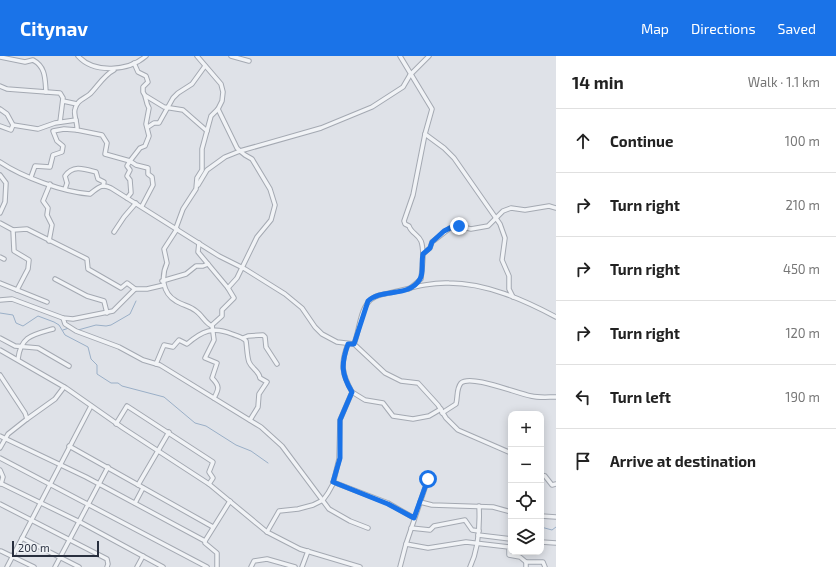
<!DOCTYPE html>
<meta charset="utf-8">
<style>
:root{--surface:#fff;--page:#f6f6f6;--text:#222;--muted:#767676;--line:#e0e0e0;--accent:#1a73e8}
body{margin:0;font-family:"Exo 2",sans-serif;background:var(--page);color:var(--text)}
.controls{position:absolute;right:12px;bottom:12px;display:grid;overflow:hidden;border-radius:8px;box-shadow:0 2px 10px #0003}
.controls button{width:36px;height:36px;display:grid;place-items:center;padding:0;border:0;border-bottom:1px solid var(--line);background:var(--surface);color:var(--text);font:20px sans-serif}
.scale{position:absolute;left:12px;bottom:10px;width:87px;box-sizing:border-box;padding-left:4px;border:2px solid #282f3e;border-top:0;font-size:11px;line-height:14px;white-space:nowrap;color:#282f3e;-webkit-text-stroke:3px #eef1f5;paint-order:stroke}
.stop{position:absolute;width:12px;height:12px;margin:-9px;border:3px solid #1a73e8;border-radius:50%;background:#fff}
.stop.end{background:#1a73e8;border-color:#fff;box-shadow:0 1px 4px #0008}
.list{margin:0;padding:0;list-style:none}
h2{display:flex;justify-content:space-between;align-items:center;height:52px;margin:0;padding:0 16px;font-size:17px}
h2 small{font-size:13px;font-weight:400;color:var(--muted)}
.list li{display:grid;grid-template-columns:26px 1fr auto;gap:12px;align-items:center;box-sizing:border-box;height:64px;padding:0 16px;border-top:1px solid var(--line)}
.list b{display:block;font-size:15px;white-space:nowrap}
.list em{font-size:13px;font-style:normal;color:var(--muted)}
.icon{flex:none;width:22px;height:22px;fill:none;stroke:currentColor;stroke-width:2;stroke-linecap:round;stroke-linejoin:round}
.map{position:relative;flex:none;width:556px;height:511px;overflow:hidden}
header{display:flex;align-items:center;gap:24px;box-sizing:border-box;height:56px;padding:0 20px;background:var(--accent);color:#fff}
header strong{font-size:19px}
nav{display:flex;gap:22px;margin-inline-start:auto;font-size:14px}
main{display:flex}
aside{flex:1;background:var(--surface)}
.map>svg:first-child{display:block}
</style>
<header>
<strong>Citynav</strong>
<nav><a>Map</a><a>Directions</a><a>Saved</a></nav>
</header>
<main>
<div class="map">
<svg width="556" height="511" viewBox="0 0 556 511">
<rect width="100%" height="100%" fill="#dfe2e8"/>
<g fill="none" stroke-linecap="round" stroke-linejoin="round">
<g stroke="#9aafc7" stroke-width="1">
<path d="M0 257 13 259 16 267 23 270 38 260 54 266 59 269 65 279 88 291 91 303 97 309V318L111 327H118L122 330 164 341 195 367 206 370 236 389 251 395 268 407"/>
<path d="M74 272 78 274 96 269 106 270 111 269 130 258 136 245"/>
<path d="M63 274 69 272"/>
<path d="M541 471 552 474 556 471"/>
</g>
<g stroke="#a4a9b2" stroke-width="5.5">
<g id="minor">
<path d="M78 0C94 18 129 15 146 0"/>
<path d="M231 0 249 5"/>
<path d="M400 0 432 53 425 78 413 139 404 165 405 168 409 170C411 177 418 178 421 185 425 195 422 211 421 223L409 233"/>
<path d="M0 1 25 6 33 4C46 11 45 23 46 36"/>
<path d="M114 14C104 19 98 30 90 38 84 43 77 44 75 53 73 59 78 67 77 74L102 79 107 87 105 98 130 105 140 92 145 90 149 80 146 68 149 52C145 46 147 41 143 36V31L148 26 146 20 138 16 134 7"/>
<path d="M0 30 7 33 60 37 63 42 60 66"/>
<path d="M146 40 164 51 183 54 207 75"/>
<path d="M63 45 77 48"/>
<path d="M0 53 7 58 13 69 11 74 0 70"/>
<path d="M218 53 237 92 240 95 321 72 372 51 403 31 410 19 429 0"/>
<path d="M13 69 38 73 55 67 76 64"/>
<path d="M148 71 154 67H159L173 42 178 37 192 28 205 10"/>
<path d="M425 78 444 92 454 102 500 168 505 182 502 204 509 220V233L513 241"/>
<path d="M0 106C22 121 63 136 90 138 98 132 101 127 111 132L219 200 245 213 285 238 302 252 315 271 322 278 337 286 354 288C361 271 359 244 380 239 402 235 426 226 449 227 486 227 524 244 556 261"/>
<path d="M0 119 6 127 5 146 0 157"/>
<path d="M31 121 35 110 50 111 53 99 62 96 63 90 57 85 53 75 64 73 77 74"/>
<path d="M198 129 207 114 225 101 240 95 245 99 252 103 270 133 275 149 271 164 257 181 237 222 228 232 234 242 222 254V260L212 269 214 284 205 302 217 307 212 322C220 330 219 333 214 342"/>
<path d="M65 133 67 127 65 120C73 108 85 113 96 116L98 123 104 126 103 130"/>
<path d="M127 142 131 137 130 124 127 120 130 114 127 110 130 105 136 109 148 112V118L152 121 153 129 142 150"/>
<path d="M0 167 13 174 14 195 29 204 28 213 17 234"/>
<path d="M176 172 183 153 196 133 197 122 202 114V93L211 60 218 53 222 45 223 36 221 28 197 0"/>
<path d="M177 173 164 193 167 207C161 220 162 237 176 245 182 249 190 250 196 255 202 259 205 267 212 270"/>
<path d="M13 174 27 173 87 203 88 213 121 232 127 227 135 233H147L164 229"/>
<path d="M114 176 124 161 136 147"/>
<path d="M49 185 52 169 47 159 48 152 43 145 50 128"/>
<path d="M199 187 198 196 228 232"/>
<path d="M423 198 430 192 432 186 450 172 458 170 471 173 488 170 503 155 511 152 525 154 549 150 556 152"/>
<path d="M0 201 4 203"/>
<path d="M55 223 87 240 104 245 107 257"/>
<path d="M162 225 186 218 196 210H203L208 208"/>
<path d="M0 227 47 246"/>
<path d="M0 244 12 243 63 262 73 263 113 255 135 233"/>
<path d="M63 262 65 268 76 275 119 291 143 304 160 309 261 371 282 390 329 453 350 465 368 472"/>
<path d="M0 282 15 290 38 292 69 310"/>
<path d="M243 282 248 280 263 279 265 281 266 291 277 308"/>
<path d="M354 288 385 317 401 325 418 327 438 349 446 362 458 374 511 397"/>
<path d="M0 294 66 332 123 372 209 428 267 476 300 493 360 511"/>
<path d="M18 303C21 280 32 279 53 273"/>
<path d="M156 308 164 289 173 291 179 284 187 288C202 275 213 270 232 278 237 280 243 281 246 285 247 292 247 300 249 306 252 313 259 315 260 322L267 326 259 338 258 351 250 364"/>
<path d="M0 319 25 357 27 363 8 378 0 392"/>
<path d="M352 336 365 344 383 347 393 360 413 363 429 360 441 353"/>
<path d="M442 357 456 348C458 341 456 333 461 327 471 318 518 338 531 340 539 342 548 341 556 341"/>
<path d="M27 363 55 343 64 331"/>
<path d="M116 368 127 350 213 406 209 416 213 422 209 428"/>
<path d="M0 380 86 421 205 485"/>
<path d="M69 390 213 471"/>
<path d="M0 402 207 511"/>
<path d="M0 414 3 421 1 428"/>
<path d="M541 419 545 420 552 429 556 428"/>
<path d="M333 426 388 447 414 462"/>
<path d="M0 427 80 466 163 511"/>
<path d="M138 429 169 376"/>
<path d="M420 446 432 449 493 451 511 456"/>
<path d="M135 447 143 432"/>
<path d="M0 448 107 503 108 508 107 511"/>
<path d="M541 460 556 461"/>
<path d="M411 472 430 474 434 470 465 464 472 474 479 475"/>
<path d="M267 476 279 455 298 453 313 449 323 444 328 437 333 428 339 403 340 364 352 336C342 318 340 308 348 288"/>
<path d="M478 479 511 483"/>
<path d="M22 482 79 511"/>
<path d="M541 486 556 487"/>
<path d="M406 488 428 492 466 486 509 491V499L520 501 526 506V511"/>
<path d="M1 495 34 511"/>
<path d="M526 506H543L545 511"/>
<path d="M7 511 91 350"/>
<path d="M55 511 108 411"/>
<path d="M137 511 143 500"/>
<path d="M217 511V497L205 487V485L230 445"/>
<path d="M251 511 254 505 267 503 295 511"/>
<path d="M302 511 308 495"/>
<path d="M400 511 406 488 428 423"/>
<path d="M470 511C479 492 480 471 479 450"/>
</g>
</g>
<use href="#minor" stroke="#f1f3f6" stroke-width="3.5"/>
</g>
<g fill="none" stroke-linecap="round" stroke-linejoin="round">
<path stroke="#1a73e8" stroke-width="5" d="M428 423 414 462 388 448 333 426 340 402V364L352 336C341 318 341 308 348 288H354L355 285 368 245C382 232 409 242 420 223 424 217 421 206 423 198L430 192 432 186 444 175 450 172 459 170"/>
</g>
</svg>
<div class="controls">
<button>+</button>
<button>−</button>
<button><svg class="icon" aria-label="locate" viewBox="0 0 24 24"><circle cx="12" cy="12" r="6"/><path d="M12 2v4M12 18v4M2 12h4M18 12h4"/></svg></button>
<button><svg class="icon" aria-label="layers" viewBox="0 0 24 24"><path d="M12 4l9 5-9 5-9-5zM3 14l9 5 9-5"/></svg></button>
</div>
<div class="scale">200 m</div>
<div class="stop" style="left:428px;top:423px"></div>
<div class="stop end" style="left:459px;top:170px"></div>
</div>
<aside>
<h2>14 min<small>Walk · 1.1 km</small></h2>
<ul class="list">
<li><svg class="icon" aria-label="ahead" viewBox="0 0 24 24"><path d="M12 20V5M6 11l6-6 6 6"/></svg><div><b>Continue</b></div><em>100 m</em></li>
<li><svg class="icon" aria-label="right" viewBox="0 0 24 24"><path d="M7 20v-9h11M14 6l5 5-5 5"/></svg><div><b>Turn right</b></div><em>210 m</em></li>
<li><svg class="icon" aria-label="right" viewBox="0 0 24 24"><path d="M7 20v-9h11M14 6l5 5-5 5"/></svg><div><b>Turn right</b></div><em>450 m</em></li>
<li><svg class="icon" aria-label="right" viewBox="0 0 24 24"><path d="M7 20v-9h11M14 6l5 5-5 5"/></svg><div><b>Turn right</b></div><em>120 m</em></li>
<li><svg class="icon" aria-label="left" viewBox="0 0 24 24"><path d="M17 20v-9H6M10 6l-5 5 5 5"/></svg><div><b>Turn left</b></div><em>190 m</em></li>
<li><svg class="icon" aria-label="arrive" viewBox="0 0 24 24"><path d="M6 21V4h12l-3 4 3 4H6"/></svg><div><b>Arrive at destination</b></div></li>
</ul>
</aside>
</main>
